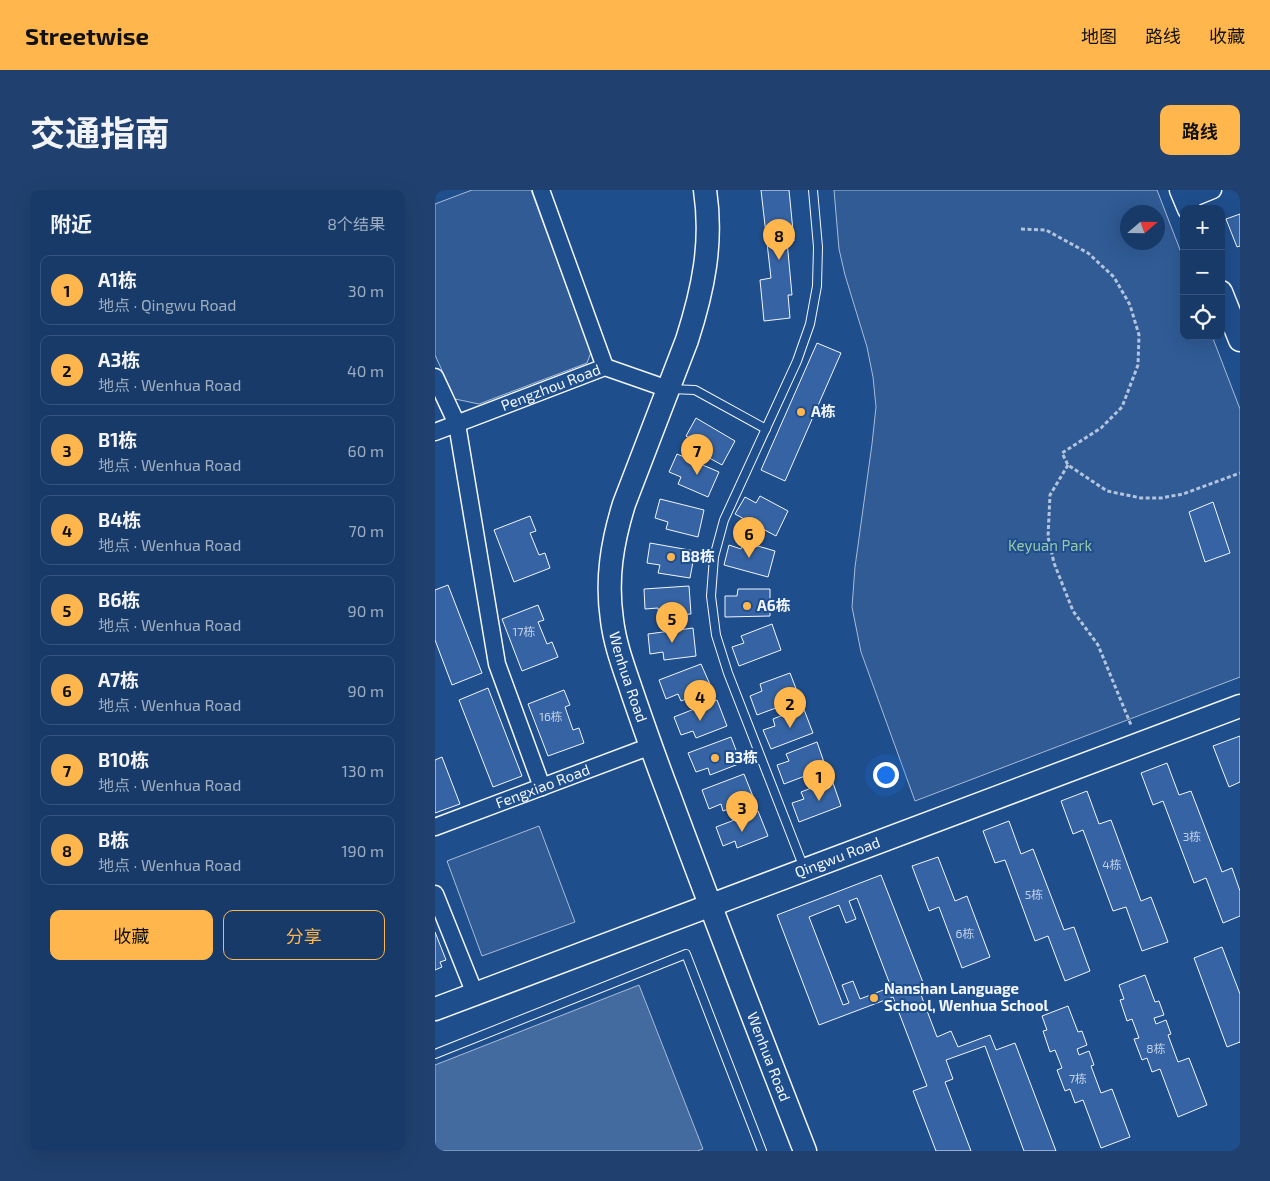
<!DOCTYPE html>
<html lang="zh">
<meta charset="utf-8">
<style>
:root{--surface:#173a69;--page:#20416f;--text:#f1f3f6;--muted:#9eadc0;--line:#36547d;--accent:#ffb74d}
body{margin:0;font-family:"Exo 2","Noto Sans SC",sans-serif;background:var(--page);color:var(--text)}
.controls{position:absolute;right:15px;top:15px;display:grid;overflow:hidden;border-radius:10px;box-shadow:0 5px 20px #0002}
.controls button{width:45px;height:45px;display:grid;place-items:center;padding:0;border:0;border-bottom:1px solid var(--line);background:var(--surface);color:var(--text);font:25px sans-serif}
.compass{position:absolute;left:685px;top:15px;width:45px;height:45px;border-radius:50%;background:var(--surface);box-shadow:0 5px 20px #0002;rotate:70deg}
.you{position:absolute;left:450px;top:584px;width:18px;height:18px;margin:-12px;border:4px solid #fff;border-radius:50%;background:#1a73e8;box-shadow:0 0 0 8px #1a73e833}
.badge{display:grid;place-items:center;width:32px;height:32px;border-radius:50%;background:var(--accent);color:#111;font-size:16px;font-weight:700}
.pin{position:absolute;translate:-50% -41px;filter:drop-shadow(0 1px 2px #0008)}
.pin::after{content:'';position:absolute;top:26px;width:18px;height:15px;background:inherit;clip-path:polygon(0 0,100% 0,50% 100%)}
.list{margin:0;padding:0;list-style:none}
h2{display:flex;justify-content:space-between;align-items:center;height:65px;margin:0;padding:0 20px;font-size:21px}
h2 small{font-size:16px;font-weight:400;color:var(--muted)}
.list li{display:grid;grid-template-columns:32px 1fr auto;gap:15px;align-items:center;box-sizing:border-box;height:70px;margin:0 10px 10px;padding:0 10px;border:1px solid var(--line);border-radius:10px}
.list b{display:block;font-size:19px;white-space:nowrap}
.list p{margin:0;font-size:16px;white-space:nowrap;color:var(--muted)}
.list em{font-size:16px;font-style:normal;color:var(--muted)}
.actions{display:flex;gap:10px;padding:15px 20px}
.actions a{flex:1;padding:11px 0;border:1px solid var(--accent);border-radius:10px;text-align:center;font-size:18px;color:var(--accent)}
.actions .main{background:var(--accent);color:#111}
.icon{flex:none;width:28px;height:28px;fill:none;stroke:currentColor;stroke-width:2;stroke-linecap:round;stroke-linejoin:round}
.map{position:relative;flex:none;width:805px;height:961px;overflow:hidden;border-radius:10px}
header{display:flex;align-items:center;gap:30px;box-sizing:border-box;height:70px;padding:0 25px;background:var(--accent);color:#111}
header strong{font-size:24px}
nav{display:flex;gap:28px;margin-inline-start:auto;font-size:18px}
.intro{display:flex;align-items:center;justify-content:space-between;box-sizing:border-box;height:120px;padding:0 30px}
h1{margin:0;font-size:35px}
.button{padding:12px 22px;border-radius:10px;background:var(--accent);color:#111;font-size:18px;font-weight:700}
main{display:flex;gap:30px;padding:0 30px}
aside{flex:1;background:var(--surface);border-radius:10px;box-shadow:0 5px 20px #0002}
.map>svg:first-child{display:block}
</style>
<header>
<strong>Streetwise</strong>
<nav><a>地图</a><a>路线</a><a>收藏</a></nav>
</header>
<div class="intro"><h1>交通指南</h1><a class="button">路线</a></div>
<main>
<aside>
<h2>附近<small>8个结果</small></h2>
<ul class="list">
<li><span class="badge">1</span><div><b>A1栋</b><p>地点 · Qingwu Road</p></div><em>30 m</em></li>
<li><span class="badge">2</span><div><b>A3栋</b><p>地点 · Wenhua Road</p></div><em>40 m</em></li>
<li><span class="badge">3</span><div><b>B1栋</b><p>地点 · Wenhua Road</p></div><em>60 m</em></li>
<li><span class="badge">4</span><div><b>B4栋</b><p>地点 · Wenhua Road</p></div><em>70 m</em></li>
<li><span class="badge">5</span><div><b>B6栋</b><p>地点 · Wenhua Road</p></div><em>90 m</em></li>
<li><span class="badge">6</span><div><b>A7栋</b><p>地点 · Wenhua Road</p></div><em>90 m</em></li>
<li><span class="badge">7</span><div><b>B10栋</b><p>地点 · Wenhua Road</p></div><em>130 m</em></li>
<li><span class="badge">8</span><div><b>B栋</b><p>地点 · Wenhua Road</p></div><em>190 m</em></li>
</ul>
<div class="actions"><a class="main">收藏</a><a>分享</a></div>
</aside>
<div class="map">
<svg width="805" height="961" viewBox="0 0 805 961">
<rect width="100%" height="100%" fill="#1f4e8c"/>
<g fill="#305b95" stroke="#a8bbd7" fill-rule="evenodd">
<path d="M37 0H96L156 162 152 173 44 214 20 209 0 165V14Z"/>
<path d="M399 0H722L749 70V146H777L805 219V487L480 611 426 462 417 417 420 377 437 254 441 217 438 187 432 157 410 85 404 59ZM692 22H722V52H692Z"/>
<path d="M104 636 140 732 47 766 12 671Z"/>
</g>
<path fill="#446ba0" stroke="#a8bbd7" d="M204 795 268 959 262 961H0V875Z"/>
<g fill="#3563a3" stroke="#f2f6ff" fill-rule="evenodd">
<path d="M326 0H354L359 51H352L357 105H353L355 128 329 131 325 90 336 88Z"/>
<path d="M805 24V56L802 57 791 29Z"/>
<path d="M382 153 406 163 350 291 326 280Z"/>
<path d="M261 228 300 251 287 275 258 259 262 252 251 246Z"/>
<path d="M242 264 284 282 273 307 243 294 246 287 234 282Z"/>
<path d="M325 306 353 321 341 346 300 324 310 307 321 313Z"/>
<path d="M225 309 269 320 263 347 231 339 233 332 220 328Z"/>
<path d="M778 312 795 363 770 372 754 322Z"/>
<path d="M95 326 101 341 95 343 104 365 110 363 115 378 79 392 59 340Z"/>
<path d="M309 352 340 361 333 387 289 375 294 355 306 359Z"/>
<path d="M215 353 260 361 255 388 223 383 225 375 212 373Z"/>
<path d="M13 395 47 483 17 495 0 450V400Z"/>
<path d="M254 396 256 424 224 426 223 418 210 419 209 399Z"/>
<path d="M303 399H335V426L290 427V406H302Z"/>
<path d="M103 415 109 430 103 432 112 454 117 452 123 467 87 481 67 429Z"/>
<path d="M337 434 346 460 304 476 297 457 309 453 306 446Z"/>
<path d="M258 438 261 466 229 470 228 462 215 464 213 444Z"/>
<path d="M266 474 277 499 246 511 243 504 231 509 224 490Z"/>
<path d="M355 483 365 509 322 525 315 506 327 501 325 494Z"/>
<path d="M53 498 87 586 58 597 24 510Z"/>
<path d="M129 500 135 515 130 517 138 540 144 538 149 553 113 566 93 514Z"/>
<path d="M282 510 292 536 261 548 258 541 246 545 239 527Z"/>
<path d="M368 517 378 543 336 559 328 540 340 536 338 529Z"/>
<path d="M805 546V592L794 597 778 556Z"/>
<path d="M296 547 306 573 275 585 273 578 261 582 253 563Z"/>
<path d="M382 552 391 578 349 594 342 575 354 571 351 564Z"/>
<path d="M7 567 25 614 0 623V570Z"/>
<path d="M732 573 744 605 756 601 787 682 797 678 805 701V726L788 733 771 688 759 693 728 611 718 615 706 583Z"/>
<path d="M309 584 319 609 288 621 286 614 274 619 267 600Z"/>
<path d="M397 590 406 616 364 632 357 613 369 609 366 602Z"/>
<path d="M652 601 664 634 676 630 706 711 716 707 733 752 707 761 691 717 678 721 648 640 638 644 626 611Z"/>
<path d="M323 621 333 646 302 658 300 651 288 656 281 637Z"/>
<path d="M574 631 586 664 598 659 629 740 639 737 655 781 630 791 613 746 600 751 570 670 560 673 548 641Z"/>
<path d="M503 667 520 711 532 706 555 767 527 778 504 717 494 721 477 676Z"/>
<path d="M446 685 489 795 483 797 502 847 516 841 523 857 555 845 561 860 580 853 621 961H589L550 856 511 870 518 889 510 892 536 961H501L478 901 492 896 458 807 384 835 342 725ZM422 708 456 797 425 809 418 791 407 795 414 813 408 815 374 727 404 715 411 733 421 729 414 711Z"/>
<path d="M0 742 11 770 5 772 7 777 0 780Z"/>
<path d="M787 757 805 804V853V852L792 857 759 768Z"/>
<path d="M710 785 720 812 724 811 729 825 719 828 721 834 731 830 736 844 733 845 743 872 754 868 772 915 743 927 725 879 717 882 712 868 707 870 699 849 704 848 697 829 692 831 685 810 689 809 684 795Z"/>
<path d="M633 816 643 842 647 841 652 855 642 859 644 865 654 861 659 875 656 876 666 903 677 899 695 947 666 958 648 910 640 913 635 899 630 901 622 880 627 878 620 860 615 862 608 841 612 840 607 826Z"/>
</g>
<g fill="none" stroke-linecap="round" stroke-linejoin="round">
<g stroke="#f2f6ff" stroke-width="10">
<g id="lane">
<path d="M235 199 260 200 331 239"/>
<path d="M369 678 293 483 281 445 276 406 279 367 289 330 362 171 375 134 382 96 383 57 378 0"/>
<path d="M0 864 251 764 327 961"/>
</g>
</g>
<g stroke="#f2f6ff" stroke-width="19">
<g id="street">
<path d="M106 0 170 177"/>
<path d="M751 11 778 0"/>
<path d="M0 187 22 234 62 474 107 597"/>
<path id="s1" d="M0 242 170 177 233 199"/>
<path id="s2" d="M0 637 216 556"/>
<path d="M0 704 40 804"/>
</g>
</g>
<g stroke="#f2f6ff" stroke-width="25">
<g id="secondary">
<path id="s3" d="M270 0C278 53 268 100 252 150L189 314C177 353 171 389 177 430 180 455 189 478 197 502 209 537 221 571 234 605 278 724 324 843 370 961"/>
<path d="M746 0 754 19"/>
<path d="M786 102 805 150"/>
<path id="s4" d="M0 819 805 516"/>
</g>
</g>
<g stroke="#b3c4dc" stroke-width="3" stroke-dasharray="4 2.5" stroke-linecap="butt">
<path d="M586 39 611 40 653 63 679 87 695 115 704 145 703 175 687 217 666 238 627 263 633 275 672 301 706 308H726L748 304 805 283"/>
<path d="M633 275 615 305 613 347 619 373 638 421 663 455 696 535"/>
</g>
<use href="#lane" stroke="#1f4e8c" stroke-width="8"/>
<use href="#street" stroke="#1f4e8c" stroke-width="16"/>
<use href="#secondary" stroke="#1f4e8c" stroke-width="22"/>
</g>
<g fill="#ffb74d" stroke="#1f4e8c" stroke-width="2">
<circle cx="366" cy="222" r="5"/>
<circle cx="236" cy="367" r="5"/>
<circle cx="312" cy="416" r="5"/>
<circle cx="280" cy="568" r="5"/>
<circle cx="439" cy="808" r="5"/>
</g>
<g text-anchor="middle" stroke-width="4" stroke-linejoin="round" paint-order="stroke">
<g font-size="12" fill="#c3d1e8">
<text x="89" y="446">17栋</text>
<text x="116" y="531">16栋</text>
<text x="757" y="651">3栋</text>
<text x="677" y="679">4栋</text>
<text x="599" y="709">5栋</text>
<text x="530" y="748">6栋</text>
<text x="721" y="863">8栋</text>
<text x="643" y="893">7栋</text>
</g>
<g font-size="15" fill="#f2f6ff" stroke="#1f4e8c">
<text dy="5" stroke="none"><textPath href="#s1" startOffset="124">Pengzhou Road</textPath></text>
<text dy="5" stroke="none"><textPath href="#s3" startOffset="505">Wenhua Road</textPath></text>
<text dy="5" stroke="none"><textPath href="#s2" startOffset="115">Fengxiao Road</textPath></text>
<text dy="5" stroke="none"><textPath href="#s4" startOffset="430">Qingwu Road</textPath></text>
<text dy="5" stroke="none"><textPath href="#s3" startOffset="910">Wenhua Road</textPath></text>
</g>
<g font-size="15" font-weight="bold" fill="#f2f6ff" stroke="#1f4e8c" text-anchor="start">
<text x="376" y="227">A栋</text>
<text x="246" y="372">B8栋</text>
<text x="322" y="421">A6栋</text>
<text x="290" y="573">B3栋</text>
<text x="449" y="804">Nanshan Language<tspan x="449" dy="17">School, Wenhua School</tspan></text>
</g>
<g font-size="15" fill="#97c8a6" stroke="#1f4e8c">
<text x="615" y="361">Keyuan Park</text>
</g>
</g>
</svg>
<div class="controls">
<button>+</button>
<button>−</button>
<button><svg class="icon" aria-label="locate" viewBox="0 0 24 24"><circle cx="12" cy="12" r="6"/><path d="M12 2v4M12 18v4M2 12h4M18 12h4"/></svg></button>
</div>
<svg class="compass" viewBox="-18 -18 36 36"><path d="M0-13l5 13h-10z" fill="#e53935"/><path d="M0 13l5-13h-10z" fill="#9eadc0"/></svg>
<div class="you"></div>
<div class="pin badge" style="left:384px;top:611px">1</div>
<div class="pin badge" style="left:355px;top:538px">2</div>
<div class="pin badge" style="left:307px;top:642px">3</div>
<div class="pin badge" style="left:265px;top:531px">4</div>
<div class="pin badge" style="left:237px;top:453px">5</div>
<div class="pin badge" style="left:314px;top:368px">6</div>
<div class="pin badge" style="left:262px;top:285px">7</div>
<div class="pin badge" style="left:344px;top:70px">8</div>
</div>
</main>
